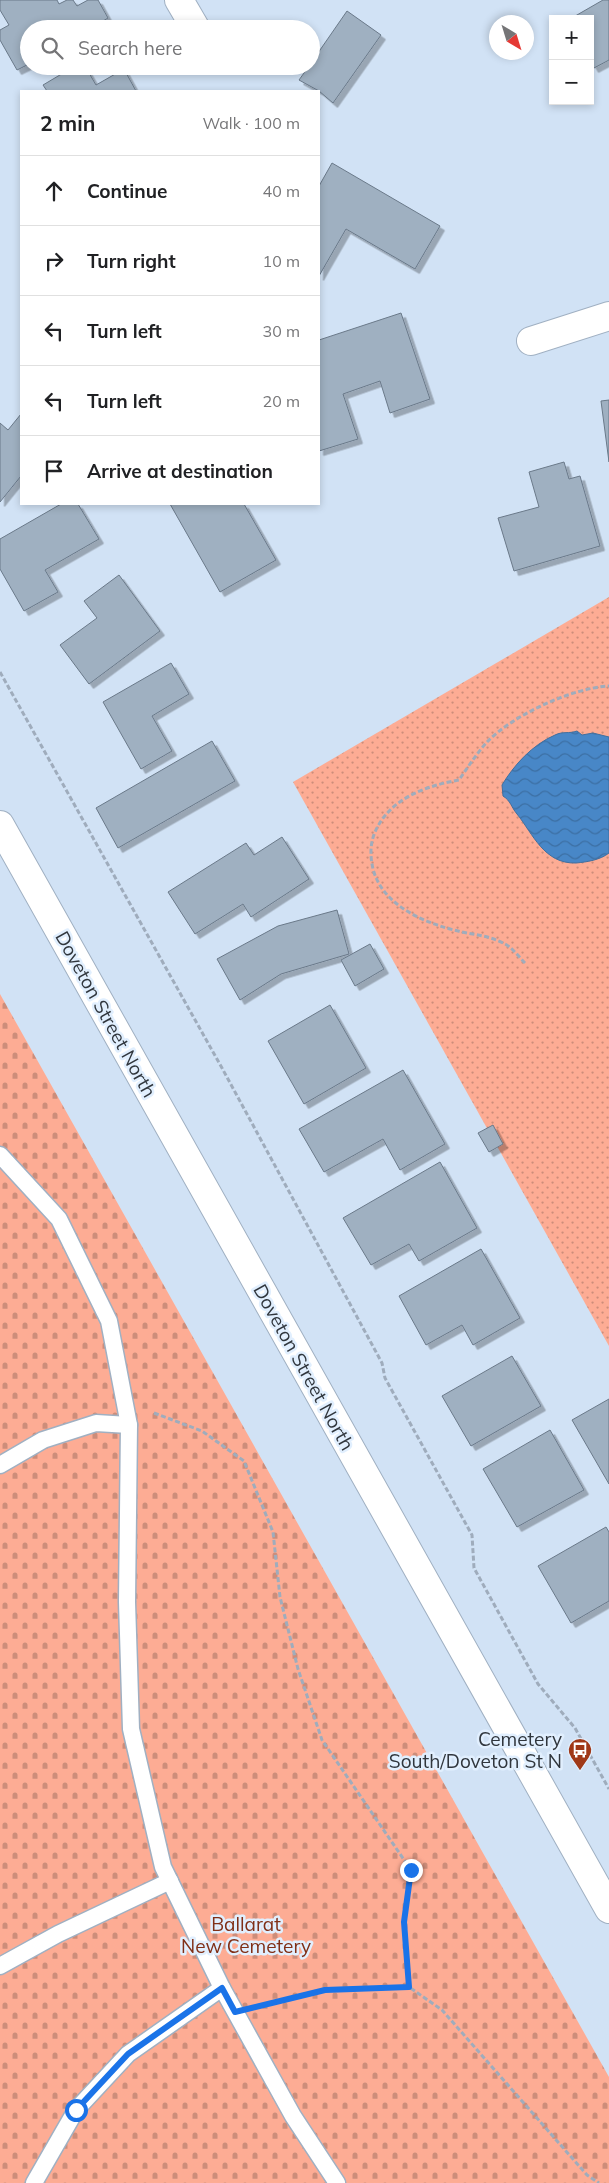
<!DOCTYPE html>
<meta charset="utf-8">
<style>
:root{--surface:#fff;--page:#f2f2f2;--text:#202124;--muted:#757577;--line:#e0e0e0}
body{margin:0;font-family:Mulish,sans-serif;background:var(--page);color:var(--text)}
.controls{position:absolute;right:15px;top:15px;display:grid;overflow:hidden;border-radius:0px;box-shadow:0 2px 8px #0003}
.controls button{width:45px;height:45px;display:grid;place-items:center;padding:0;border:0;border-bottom:1px solid var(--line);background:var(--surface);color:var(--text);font:25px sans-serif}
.compass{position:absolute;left:489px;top:15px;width:45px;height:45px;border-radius:50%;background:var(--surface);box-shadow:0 2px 8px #0003;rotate:142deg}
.stop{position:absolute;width:15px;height:15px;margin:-11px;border:4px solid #1a73e8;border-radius:50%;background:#fff}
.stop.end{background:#1a73e8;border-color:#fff;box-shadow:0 1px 5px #0008}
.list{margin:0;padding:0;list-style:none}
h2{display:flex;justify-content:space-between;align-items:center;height:65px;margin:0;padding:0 20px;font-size:21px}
h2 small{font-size:16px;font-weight:400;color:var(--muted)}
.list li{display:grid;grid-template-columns:32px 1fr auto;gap:15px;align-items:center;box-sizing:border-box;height:70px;padding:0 20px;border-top:1px solid var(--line)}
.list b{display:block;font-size:19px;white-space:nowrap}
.list em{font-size:16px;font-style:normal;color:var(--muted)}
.icon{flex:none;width:28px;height:28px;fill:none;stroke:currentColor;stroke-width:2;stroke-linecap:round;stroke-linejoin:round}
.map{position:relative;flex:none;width:609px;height:2183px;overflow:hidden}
.search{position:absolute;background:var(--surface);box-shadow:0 2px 8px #0003;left:20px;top:20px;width:300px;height:55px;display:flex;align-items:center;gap:12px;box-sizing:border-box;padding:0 18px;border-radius:28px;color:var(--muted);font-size:19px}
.panel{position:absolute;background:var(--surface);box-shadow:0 2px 8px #0003;left:20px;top:90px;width:300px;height:415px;border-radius:0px}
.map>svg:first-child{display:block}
</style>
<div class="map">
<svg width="609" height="2183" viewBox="0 0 609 2183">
<defs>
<pattern id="grass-dots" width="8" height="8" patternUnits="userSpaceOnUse" patternTransform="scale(1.25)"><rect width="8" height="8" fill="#fdac94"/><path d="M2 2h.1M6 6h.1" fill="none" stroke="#cd8d7a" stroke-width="1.8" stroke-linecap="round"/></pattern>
<pattern id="cemetery-stones" width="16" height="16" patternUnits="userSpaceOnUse" patternTransform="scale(1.25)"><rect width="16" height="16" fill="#fdac94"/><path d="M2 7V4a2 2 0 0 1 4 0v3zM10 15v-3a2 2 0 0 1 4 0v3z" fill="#cd8d7a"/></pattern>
<pattern id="water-waves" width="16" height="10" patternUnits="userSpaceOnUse" patternTransform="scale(1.25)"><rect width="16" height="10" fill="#4887c7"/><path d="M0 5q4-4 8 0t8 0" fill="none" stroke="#3c6fa3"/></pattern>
<filter id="shadow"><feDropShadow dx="4.5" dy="4.5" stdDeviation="0" flood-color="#0004"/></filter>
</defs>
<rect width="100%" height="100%" fill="#d1e2f5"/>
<path fill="url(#grass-dots)" d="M609 597V1346L293 782Z"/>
<path fill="url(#cemetery-stones)" d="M0 994 609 2077V2183H0Z"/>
<path fill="url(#water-waves)" stroke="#416f9e" d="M577 731 582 735 593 733 609 737V853C600 860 587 862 576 863 544 864 533 834 517 814 511 807 511 801 503 796L502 785C514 765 532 745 555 735 563 731 569 734 577 731Z"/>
<g fill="#9fb0c1" stroke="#6a7989" filter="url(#shadow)">
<path d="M0 0H57L59 4 67 0H73L77 6 88 0H98L108 18 90 29H29V64L17 70 0 40V30L9 25 0 10Z"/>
<path d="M603 0H609V60L594 68 590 61V19H570Z"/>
<path d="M347 11 381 35 333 103 319 91 299 80 309 66H311V63Z"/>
<path d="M75 66H85L96 85 124 69 136 91H47L43 85Z"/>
<path d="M332 163 440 226 415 269 346 229 319 276V186Z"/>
<path d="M401 313 430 399 390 413 380 381 343 394 358 439 319 451V340Z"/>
<path d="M609 400V462L601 401Z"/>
<path d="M21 414V476L0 502V423L8 430Z"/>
<path d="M564 462 569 479 580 476 600 546 514 571 498 518 539 507 529 472Z"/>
<path d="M61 504H78L99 539 45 570 58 592 24 611 0 569V539Z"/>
<path d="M170 504H244L276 560 220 592Z"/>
<path d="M119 575 160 631 89 684 60 645 97 618 84 601Z"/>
<path d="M171 663 189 694 152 716 172 751 141 769 103 702Z"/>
<path d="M212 741 235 781 118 848 96 808Z"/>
<path d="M282 837 309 879 251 917 243 904 195 934 168 892 246 843 254 855Z"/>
<path d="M337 910 349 954 281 974 240 1000 217 959 278 926Z"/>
<path d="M370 944 384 969 355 986 341 960Z"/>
<path d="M330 1005 366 1068 304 1104 268 1041Z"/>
<path d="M403 1070 445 1144 400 1170 383 1139 324 1172 299 1129Z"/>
<path d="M493 1125 503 1144 489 1152 478 1133Z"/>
<path d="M440 1162 477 1228 419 1261 409 1244 371 1265 343 1218Z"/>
<path d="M481 1249 520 1318 473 1345 462 1325 426 1345 399 1296Z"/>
<path d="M512 1356 541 1406 471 1446 442 1396Z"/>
<path d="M609 1399V1484L572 1420Z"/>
<path d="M550 1430 584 1490 517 1527 483 1469Z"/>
<path d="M606 1527 609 1532V1601L571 1623 538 1566Z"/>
</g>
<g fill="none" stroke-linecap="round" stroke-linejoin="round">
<g stroke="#a0b0c2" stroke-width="19">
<g id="service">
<path d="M0 1155 59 1219 109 1321 129 1425 127 1602 131 1729 163 1867 222 1988 293 2116 337 2183"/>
<path d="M0 1465 43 1440 96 1423 129 1425"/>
<path d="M0 1966 58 1934 170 1881"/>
<path d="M34 2183 76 2110 128 2054 222 1988"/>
</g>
</g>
<g stroke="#a0b0c2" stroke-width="30">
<g id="minor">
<path d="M179 0 196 29"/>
<path d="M531 341 609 316"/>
</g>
</g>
<g stroke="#a0b0c2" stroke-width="30">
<path id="tertiary" d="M0 825 609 1909"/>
</g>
<g stroke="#9facbc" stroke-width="3" stroke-dasharray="5 2.5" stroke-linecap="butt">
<path d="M0 672 222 1068 382 1363 385 1378 472 1535 474 1568 538 1684 575 1728 609 1789"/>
<path d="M525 963C519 957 511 946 503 943 490 936 476 935 462 932 427 924 383 907 373 869 370 856 370 844 375 832 390 798 426 786 459 780 468 767 477 753 487 742 513 715 572 688 609 686"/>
<path d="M154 1413 202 1431 244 1461 273 1532 280 1597 298 1669 322 1740 411 1870 404 1922 409 1987"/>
<path d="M263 2005 325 1990 409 1987 442 2010 587 2175 599 2183"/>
</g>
<use href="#service" stroke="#fff" stroke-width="16"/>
<use href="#minor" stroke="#fff" stroke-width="28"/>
<use href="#tertiary" stroke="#fff" stroke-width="28"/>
</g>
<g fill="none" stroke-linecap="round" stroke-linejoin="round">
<path stroke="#1a73e8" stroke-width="6" d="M76 2110 128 2054 222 1988 235 2012 325 1990 409 1987 404 1922 411 1870"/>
</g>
<defs>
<g id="bus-pin" transform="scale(1.25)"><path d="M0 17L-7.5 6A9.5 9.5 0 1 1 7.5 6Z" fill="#a03918" stroke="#e1effe"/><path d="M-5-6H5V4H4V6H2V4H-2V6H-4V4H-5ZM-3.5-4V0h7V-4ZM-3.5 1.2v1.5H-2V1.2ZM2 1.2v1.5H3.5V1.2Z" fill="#fff"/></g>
</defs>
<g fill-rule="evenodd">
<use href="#bus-pin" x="580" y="1750"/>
</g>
<g text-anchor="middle" stroke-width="5" stroke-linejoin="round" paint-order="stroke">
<g font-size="19" fill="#30363d" stroke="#e1effe">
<text transform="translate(106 1014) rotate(61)" y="7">Doveton Street North</text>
<text transform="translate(304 1367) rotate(61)" y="7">Doveton Street North</text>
</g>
<g font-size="19" fill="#30363d" stroke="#e1effe" text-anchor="end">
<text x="562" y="1746">Cemetery<tspan x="562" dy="22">South/Doveton St N</tspan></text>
</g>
<g font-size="19" fill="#802f16" stroke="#e1effe">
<text x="246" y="1931">Ballarat<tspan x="246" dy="22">New Cemetery</tspan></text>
</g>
</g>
</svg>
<div class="controls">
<button>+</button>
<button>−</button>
</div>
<svg class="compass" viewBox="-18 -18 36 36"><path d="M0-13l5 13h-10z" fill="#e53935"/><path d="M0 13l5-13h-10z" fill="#757577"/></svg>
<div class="stop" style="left:76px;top:2110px"></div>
<div class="stop end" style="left:411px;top:1870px"></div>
<div class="search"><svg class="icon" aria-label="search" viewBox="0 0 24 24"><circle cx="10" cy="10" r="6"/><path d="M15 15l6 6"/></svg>Search here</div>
<section class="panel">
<h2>2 min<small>Walk · 100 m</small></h2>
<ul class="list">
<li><svg class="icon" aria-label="ahead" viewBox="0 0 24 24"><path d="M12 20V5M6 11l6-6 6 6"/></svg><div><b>Continue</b></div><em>40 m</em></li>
<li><svg class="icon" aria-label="right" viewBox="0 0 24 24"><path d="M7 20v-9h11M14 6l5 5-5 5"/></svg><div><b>Turn right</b></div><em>10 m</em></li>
<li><svg class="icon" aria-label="left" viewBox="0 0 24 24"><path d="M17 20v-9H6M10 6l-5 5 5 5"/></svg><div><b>Turn left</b></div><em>30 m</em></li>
<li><svg class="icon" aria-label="left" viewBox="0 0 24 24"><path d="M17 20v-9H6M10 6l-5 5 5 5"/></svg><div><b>Turn left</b></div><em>20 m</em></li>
<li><svg class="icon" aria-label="arrive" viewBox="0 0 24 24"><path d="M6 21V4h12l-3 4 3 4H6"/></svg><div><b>Arrive at destination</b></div></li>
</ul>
</section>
</div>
